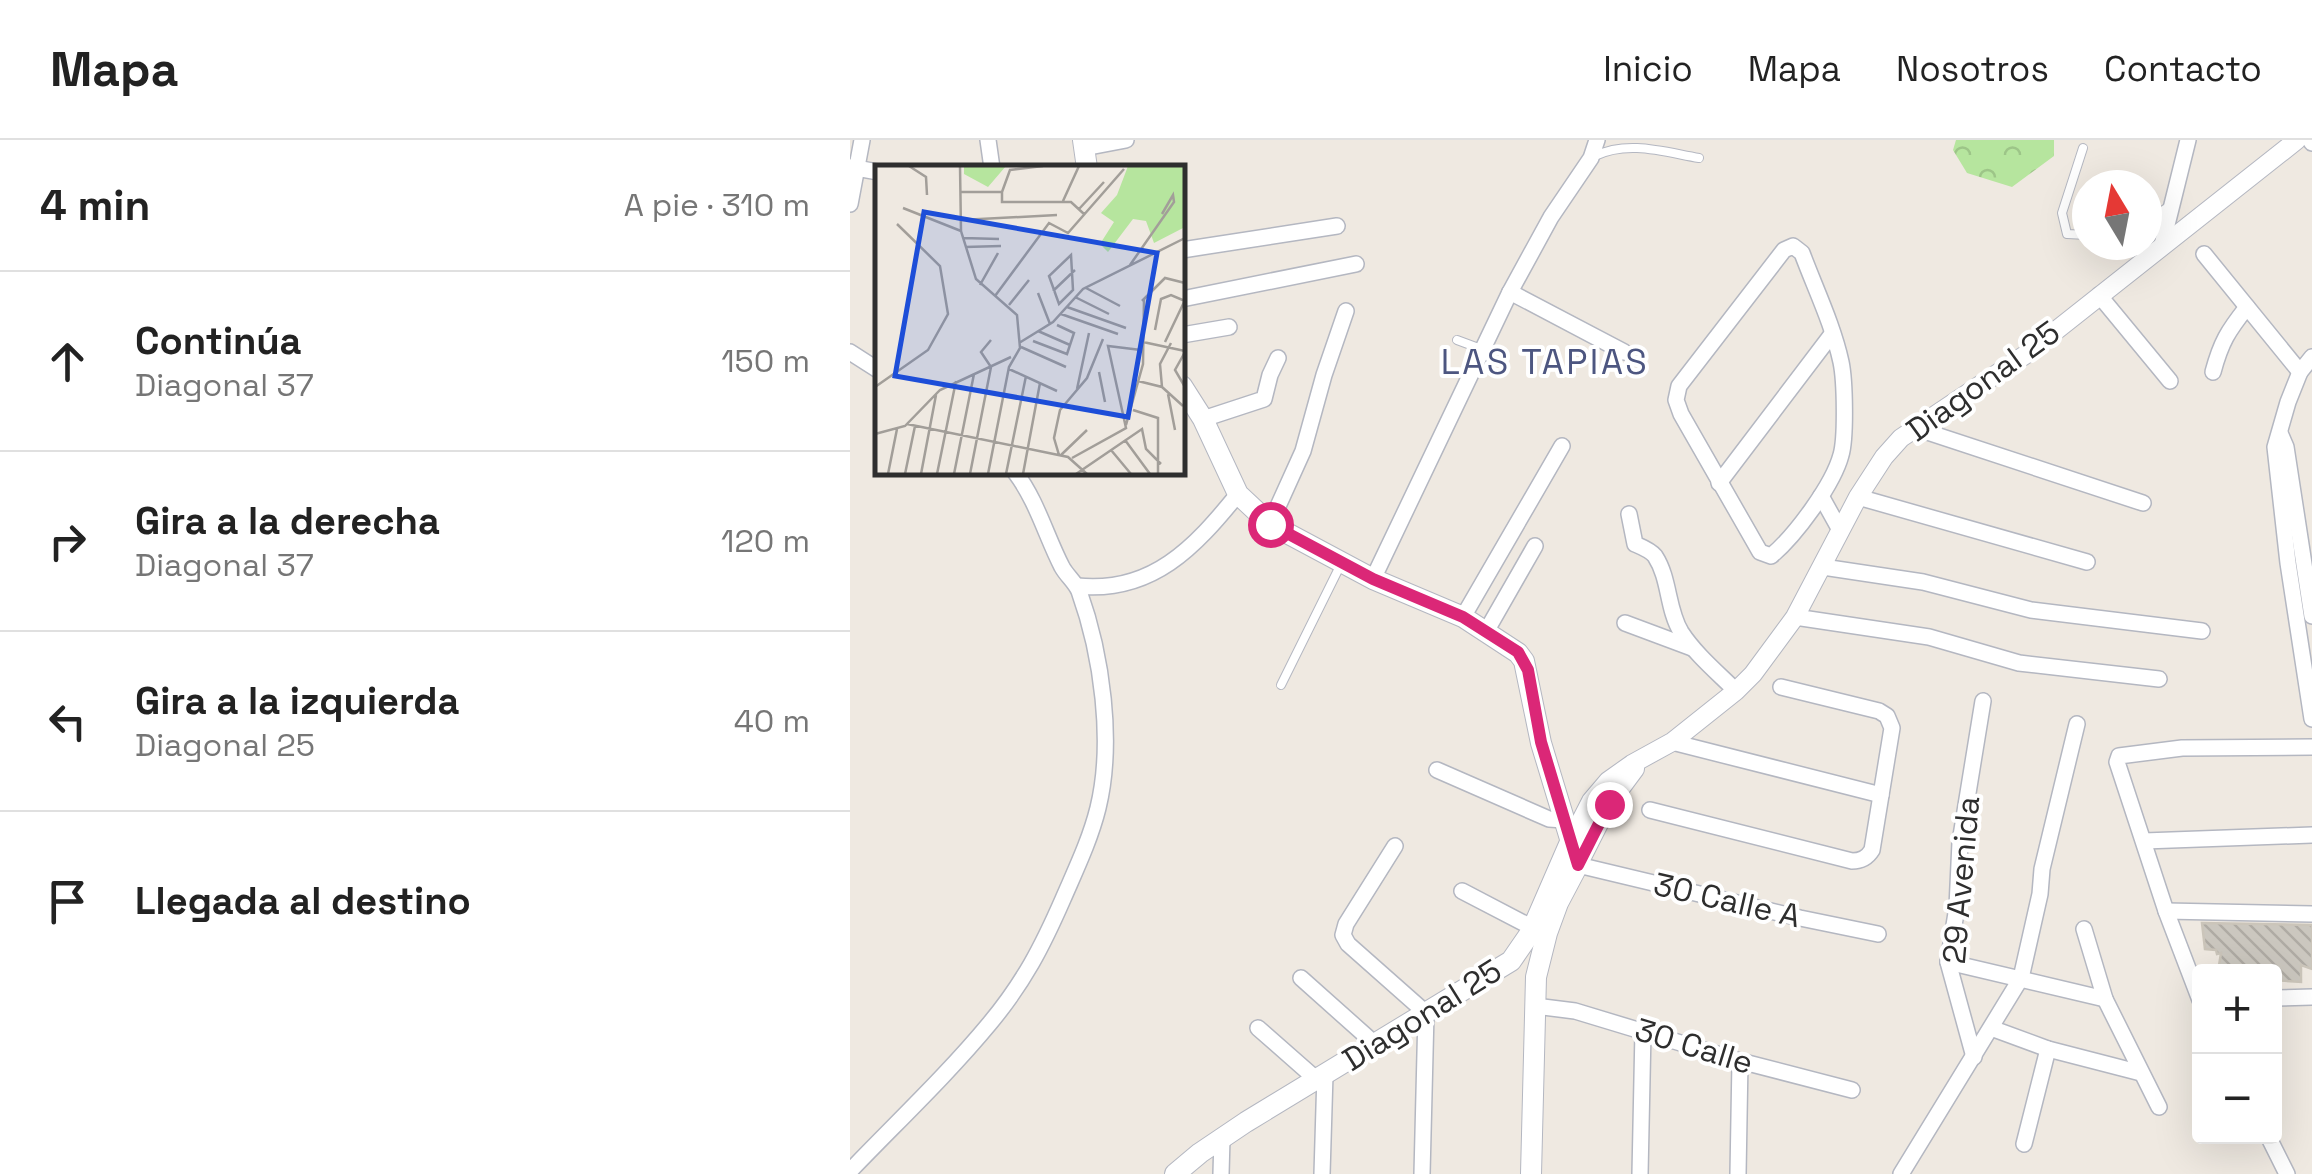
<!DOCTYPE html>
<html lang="es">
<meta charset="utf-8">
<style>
:root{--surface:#fff;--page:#f2f2f2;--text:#222;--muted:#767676;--line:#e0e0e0}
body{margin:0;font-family:"Space Grotesk",sans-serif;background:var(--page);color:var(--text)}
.controls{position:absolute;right:30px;bottom:30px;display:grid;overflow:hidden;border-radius:10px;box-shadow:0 10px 40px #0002}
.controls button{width:90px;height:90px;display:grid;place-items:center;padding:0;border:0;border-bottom:2px solid var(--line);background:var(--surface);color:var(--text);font:50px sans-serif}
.compass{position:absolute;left:1222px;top:30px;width:90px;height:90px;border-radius:50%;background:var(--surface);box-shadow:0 10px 40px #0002;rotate:350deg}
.stop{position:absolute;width:30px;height:30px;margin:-22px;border:8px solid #db2777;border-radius:50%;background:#fff}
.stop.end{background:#db2777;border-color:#fff;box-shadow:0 2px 10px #0008}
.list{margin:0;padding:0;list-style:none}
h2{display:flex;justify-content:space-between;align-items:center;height:130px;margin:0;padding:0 40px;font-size:42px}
h2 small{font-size:32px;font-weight:400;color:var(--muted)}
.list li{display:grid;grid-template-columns:65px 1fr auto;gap:30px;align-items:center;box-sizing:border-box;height:180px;padding:0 40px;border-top:2px solid var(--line)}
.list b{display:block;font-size:38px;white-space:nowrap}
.list p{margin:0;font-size:32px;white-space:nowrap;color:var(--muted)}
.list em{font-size:32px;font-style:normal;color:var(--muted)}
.icon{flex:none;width:55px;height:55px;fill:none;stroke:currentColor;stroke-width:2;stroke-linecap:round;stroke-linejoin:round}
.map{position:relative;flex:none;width:1462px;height:1034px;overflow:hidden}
header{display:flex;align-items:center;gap:60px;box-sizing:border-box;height:140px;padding:0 50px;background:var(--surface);border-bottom:2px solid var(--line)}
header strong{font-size:48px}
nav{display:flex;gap:55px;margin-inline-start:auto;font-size:35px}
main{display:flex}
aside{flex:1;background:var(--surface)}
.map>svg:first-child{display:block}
</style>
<header>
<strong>Mapa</strong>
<nav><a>Inicio</a><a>Mapa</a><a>Nosotros</a><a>Contacto</a></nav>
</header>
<main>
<aside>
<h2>4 min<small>A pie · 310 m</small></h2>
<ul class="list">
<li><svg class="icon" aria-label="ahead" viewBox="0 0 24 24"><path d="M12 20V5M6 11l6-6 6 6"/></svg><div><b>Continúa</b><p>Diagonal 37</p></div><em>150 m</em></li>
<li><svg class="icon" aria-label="right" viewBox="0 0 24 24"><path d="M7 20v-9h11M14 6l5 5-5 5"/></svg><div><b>Gira a la derecha</b><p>Diagonal 37</p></div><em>120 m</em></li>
<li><svg class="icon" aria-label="left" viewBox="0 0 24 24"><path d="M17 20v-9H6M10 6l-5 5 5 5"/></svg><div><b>Gira a la izquierda</b><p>Diagonal 25</p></div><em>40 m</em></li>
<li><svg class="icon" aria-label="arrive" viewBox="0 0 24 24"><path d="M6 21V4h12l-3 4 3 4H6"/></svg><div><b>Llegada al destino</b></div></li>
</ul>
</aside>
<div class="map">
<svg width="1462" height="1034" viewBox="0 0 1462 1034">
<defs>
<pattern id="forest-crowns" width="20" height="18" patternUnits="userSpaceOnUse" patternTransform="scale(2.5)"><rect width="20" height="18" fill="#b6e59e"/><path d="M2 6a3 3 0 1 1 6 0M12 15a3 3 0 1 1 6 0" fill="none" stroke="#9dc588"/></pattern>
<pattern id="building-back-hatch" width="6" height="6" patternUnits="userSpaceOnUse" patternTransform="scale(2.5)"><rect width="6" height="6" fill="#cbc7bf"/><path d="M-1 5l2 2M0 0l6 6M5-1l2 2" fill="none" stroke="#afaba4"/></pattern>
</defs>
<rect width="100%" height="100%" fill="#efe9e1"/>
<path fill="url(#forest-crowns)" d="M1106 0H1204V16L1162 47 1117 33 1103 10Z"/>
<path fill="url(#building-back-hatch)" stroke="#cbc5ba" stroke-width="2.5" d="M1352 783 1462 785V829L1451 825V842L1424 840V832H1368L1371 813 1367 814 1366 810 1355 809Z"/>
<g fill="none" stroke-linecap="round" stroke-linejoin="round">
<g stroke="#b4b7c1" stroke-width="10">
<g id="service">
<path d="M1233 8 1212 73 1217 94 1237 95"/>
<path d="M745 16C778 0 814 12 849 18"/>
<path d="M1297 81 1318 67"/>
<path d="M607 200 634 210"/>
<path d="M431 545 491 424"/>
</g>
</g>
<g stroke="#b4b7c1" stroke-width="18">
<g id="minor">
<path d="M138 0 142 28"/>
<path d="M1460 0 1462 3"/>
<path d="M234 8 276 0"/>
<path d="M0 27 28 32"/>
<path d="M0 64 12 0"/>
<path d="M1312 105 1338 0"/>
<path d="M943 106 952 113C965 148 983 185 991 222 995 241 996 298 991 315 983 345 945 396 921 416L910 412 831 274 826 260 829 246 934 110Z"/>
<path d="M332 110 487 86"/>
<path d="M1354 114 1450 232"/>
<path d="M660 152 774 212"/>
<path d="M1249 155 1320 241"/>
<path d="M332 159 506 124"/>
<path d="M332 195 379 187"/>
<path d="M0 212 28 230"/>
<path d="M1462 217 1450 232 1438 262 1425 307 1438 423 1462 579"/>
<path d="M1363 232C1371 202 1378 191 1397 167"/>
<path d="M353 279 414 259 420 235 428 218"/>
<path d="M1065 288 1293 363"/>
<path d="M1430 293 1436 307 1462 476"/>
<path d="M869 343 982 194"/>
<path d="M971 356 990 390"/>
<path d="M1008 357 1237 422"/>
<path d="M779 374 785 404C792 407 800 410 805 416 820 439 817 469 831 492 846 515 868 533 886 551"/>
<path d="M420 384 453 311 474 235 496 171"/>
<path d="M973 427 1073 442 1181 470 1352 491"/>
<path d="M523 439 660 152 701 77 741 18 747 0"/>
<path d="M227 446C302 454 345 407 388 354"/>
<path d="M613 477 712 306"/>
<path d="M945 477 1079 497 1169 523 1309 539"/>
<path d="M775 483 842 508"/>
<path d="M637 490 685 406"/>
<path d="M822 602 1031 655"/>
<path d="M587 630 699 679 714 680"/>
<path d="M800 670 1002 721C1011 721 1017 718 1022 710L1042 588 1037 576 1029 571 931 547"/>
<path d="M1294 701 1462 695"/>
<path d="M545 706 496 784 493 795 498 804 576 873 572 1034"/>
<path d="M728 725 950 778 1028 794"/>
<path d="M612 751 683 788"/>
<path d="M1316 771 1462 774"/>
<path d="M1234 789 1255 859 1309 967"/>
<path d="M1098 822 1255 859"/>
<path d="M451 838 525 904"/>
<path d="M1424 858 1462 857"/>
<path d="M1350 860 1316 771 1267 622 1269 616 1332 608 1462 607"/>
<path d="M685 866 725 871 890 921 1002 950"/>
<path d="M408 888 466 939"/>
<path d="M1141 888 1198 909 1291 933"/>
<path d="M1124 917 1098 822 1107 767 1110 702 1133 561"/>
<path d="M1418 996 1437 1034"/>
<path d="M1174 1004 1198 909"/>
<path d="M0 1031C47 982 97 935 140 883 174 842 192 807 213 759 226 729 240 700 248 668 264 602 252 515 229 451 225 442 217 436 212 427 196 396 187 361 165 332"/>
<path d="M371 1034 372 998"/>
<path d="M472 1034 475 934"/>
<path d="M790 1034 793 891"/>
<path d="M888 1034 890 921"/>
<path d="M1051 1034 1171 838 1190 754 1192 729 1227 584"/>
</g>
</g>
<g stroke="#b4b7c1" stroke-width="20">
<g id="tertiary">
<path d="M721 700 741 661 758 641 782 624 822 602 886 551 903 534 945 477 1008 357 1034 317 1051 298 1175 215 1447 0"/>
<path d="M728 725 759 664 785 629"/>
</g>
</g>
<g stroke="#b4b7c1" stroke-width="22">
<g id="secondary">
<path d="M233 0 237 28"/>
<path d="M332 246 353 279 388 354 420 384 523 439 613 477 668 513 674 521 691 603 728 725 708 763 697 793 686 837 681 1034"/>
<path d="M325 1034 350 1013 396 982 661 821 681 792 721 700"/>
</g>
</g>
<use href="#service" stroke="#fff" stroke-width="8"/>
<use href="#minor" stroke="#fff" stroke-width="15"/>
<use href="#tertiary" stroke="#fff" stroke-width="18"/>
<use href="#secondary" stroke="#fff" stroke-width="20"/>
</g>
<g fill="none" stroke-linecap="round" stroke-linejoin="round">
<path stroke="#db2777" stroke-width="12" d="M420 384 523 439 613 477 668 512 678 530 691 602 728 725 759 664"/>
</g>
<g text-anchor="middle" stroke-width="8" stroke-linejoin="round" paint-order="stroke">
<g font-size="32" fill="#2e2e2e" stroke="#fff">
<text transform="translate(1133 241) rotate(-36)" y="11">Diagonal 25</text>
<text transform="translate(1111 740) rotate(-85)" y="11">29 Avenida</text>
<text transform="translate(877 760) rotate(13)" y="11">30 Calle A</text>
<text transform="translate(572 875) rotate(-32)" y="11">Diagonal 25</text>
<text transform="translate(844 906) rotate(17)" y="11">30 Calle</text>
</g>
<g font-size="35" letter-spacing="2.5" fill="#4d5680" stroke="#fff">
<text x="695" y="234">LAS TAPIAS</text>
</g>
</g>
<g transform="translate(25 25)">
<rect width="310" height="310" fill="#efe9e1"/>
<path d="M89 1H131L113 22 89 9ZM253 1H310V62L279 78 271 56 258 54 233 87 225 79 239 57 226 48 242 30Z" fill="#b6e59e"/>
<path fill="none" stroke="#a29e99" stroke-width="2.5" d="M34 1 51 12 52 30M85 1 86 66 101 114 142 150 145 183 134 202 113 309M86 27H127L135 5 168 1M127 27V37H196L209 49M188 36 204 1M28 43 86 66M204 44 229 17M86 55 182 50M88 73 124 74M90 82 126 81M196 90 198 125 184 139 174 111ZM255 100 299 37 298 30 287 49M105 120 123 88M211 123 245 141M178 126 200 105M163 128 175 159M120 131 174 58 193 68 249 4M200 132 234 149M267 136 290 113 310 118M134 140 154 115M192 142 251 163M186 149 243 169M280 165 286 134 296 130 310 136M163 166 195 180M158 176 192 189 199 168 182 160M268 177 310 186M290 177 310 135M144 178 178 157 208 124 310 73M146 182 191 202M310 187 300 205 310 222M134 204 182 226M224 207 230 237M263 216 287 222 308 241M0 222 53 185 73 149 65 101 22 59M287 222 285 199 296 178M202 224 214 168M293 229 300 265M258 245 283 253V309M32 259 193 292 212 309M251 260 268 199 269 134M0 269 30 261 65 225 136 192M250 275 275 309M236 285 256 309M184 290 179 273 185 245 212 213 228 174M186 290 212 265M197 293 251 263 233 181 266 185M13 309 22 264M30 309 40 261M46 309 61 230M62 309 81 216M79 309 99 209M95 309 116 202 106 187 116 175M131 309 151 211M148 309 165 218M201 309 267 264 271 284 286 299"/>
<path fill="#1d4ed8" fill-opacity="0.15" stroke="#1d4ed8" stroke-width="5" d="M49 47 282 88 253 252 20 211Z"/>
<rect width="310" height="310" fill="none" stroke="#2e2e2e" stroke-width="5"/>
</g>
</svg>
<div class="controls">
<button>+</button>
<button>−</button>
</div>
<svg class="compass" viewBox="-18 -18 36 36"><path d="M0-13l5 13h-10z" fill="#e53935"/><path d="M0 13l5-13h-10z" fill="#767676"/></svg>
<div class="stop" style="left:420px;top:384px"></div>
<div class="stop end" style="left:759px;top:664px"></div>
</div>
</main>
